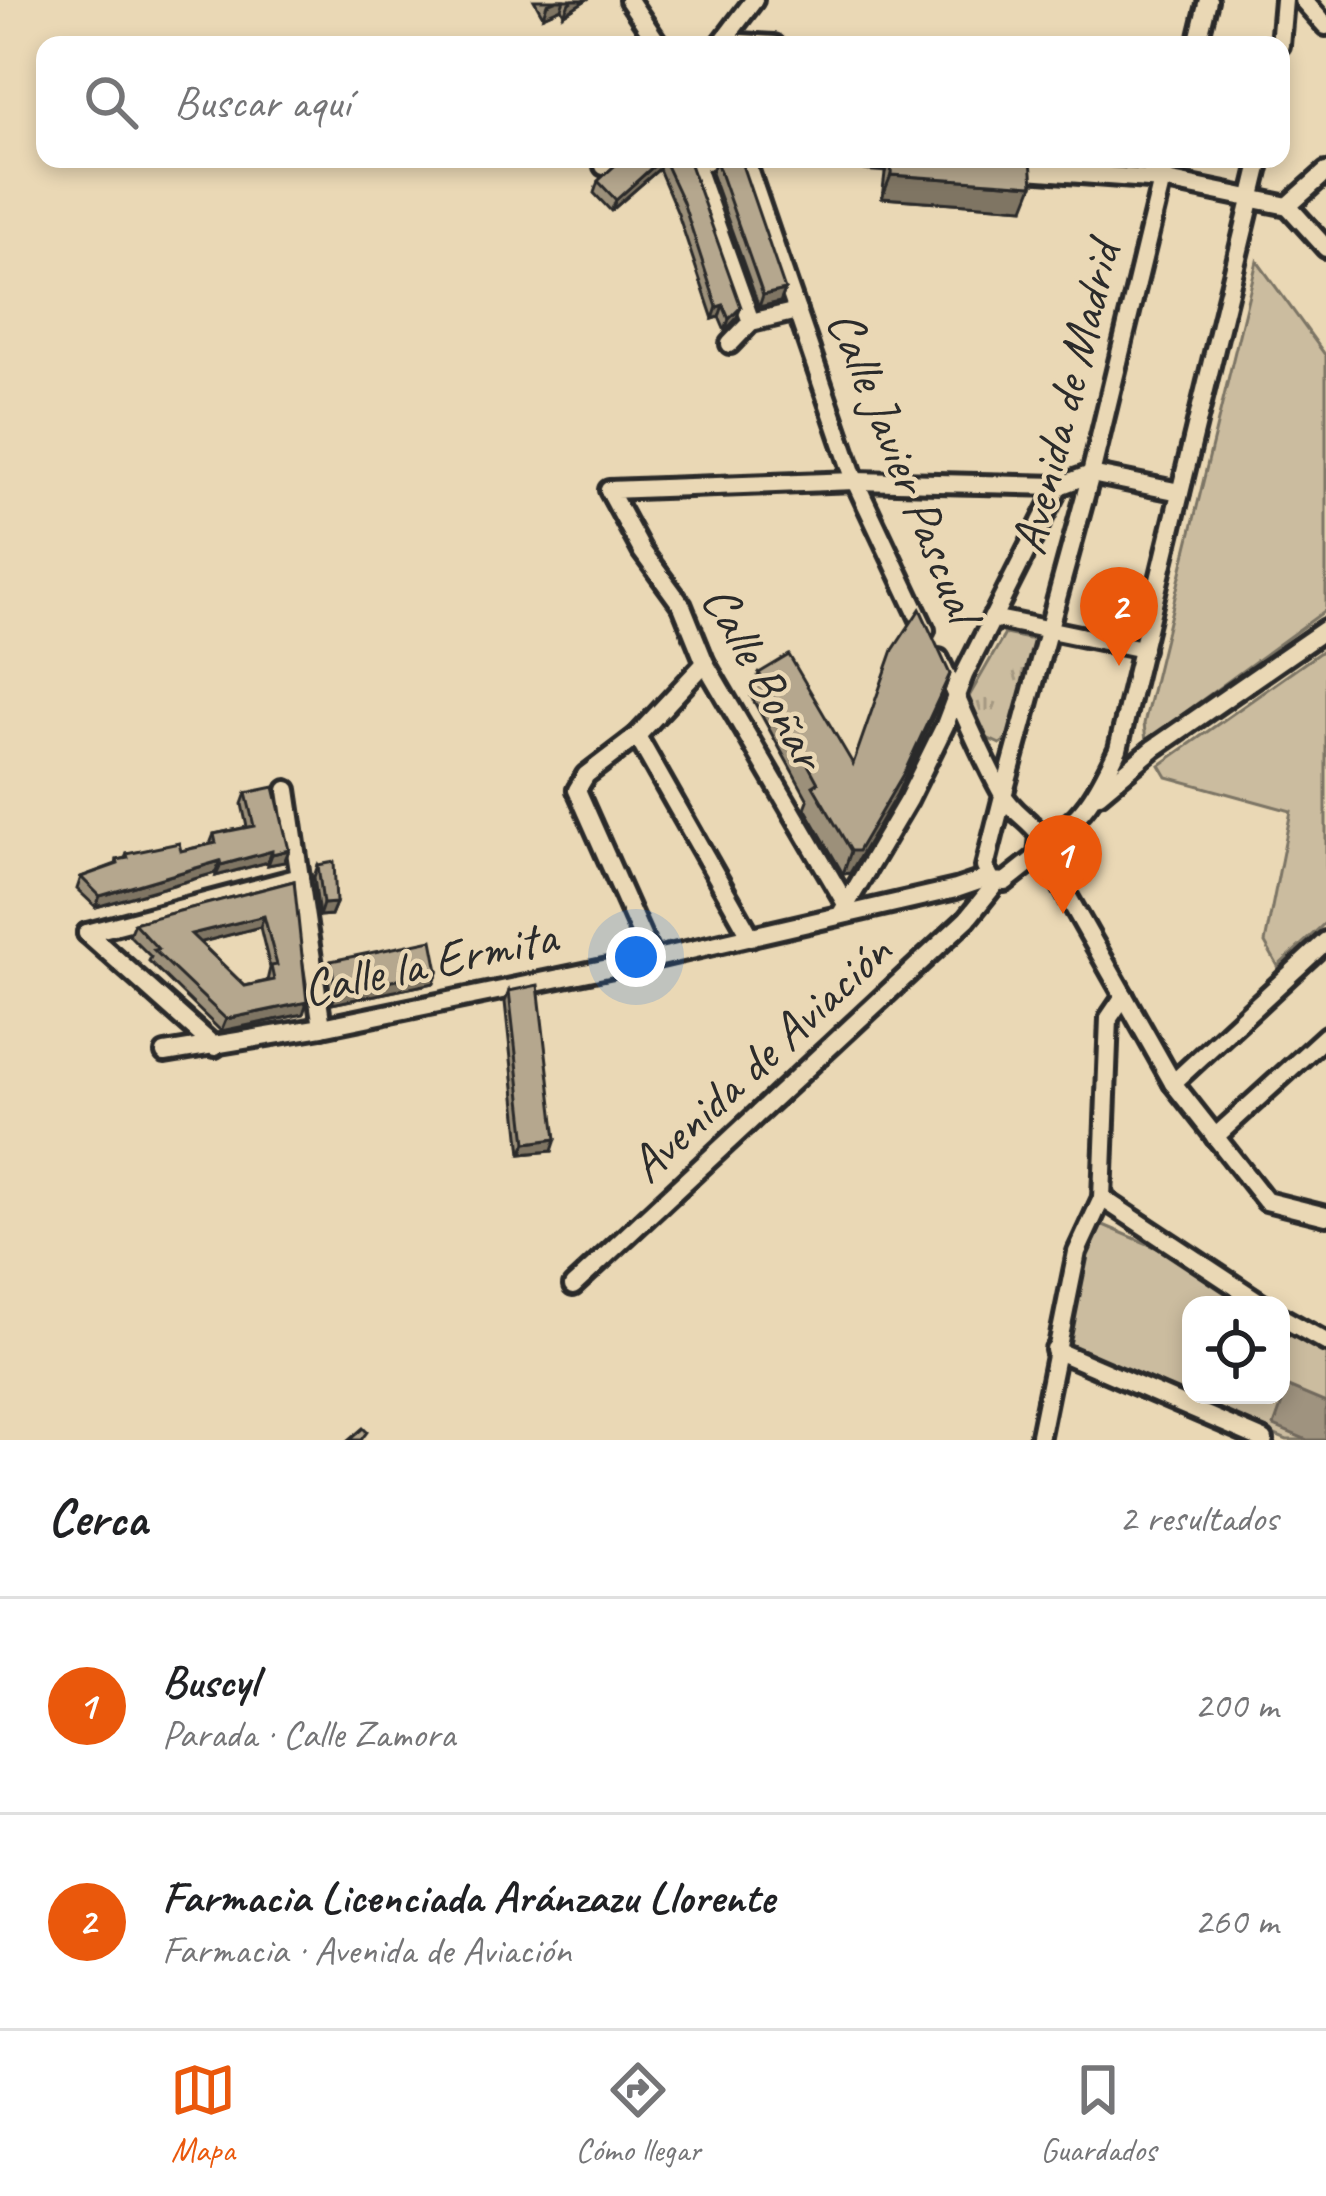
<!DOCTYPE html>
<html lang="es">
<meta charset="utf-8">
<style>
:root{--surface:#fff;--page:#f2f2f2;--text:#202124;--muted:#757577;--line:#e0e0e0;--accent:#ea580c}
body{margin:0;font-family:Caveat,sans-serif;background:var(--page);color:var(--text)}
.controls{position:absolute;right:36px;bottom:36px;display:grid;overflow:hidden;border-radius:24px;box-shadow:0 6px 18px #0003}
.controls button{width:108px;height:108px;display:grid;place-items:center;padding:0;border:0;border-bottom:3px solid var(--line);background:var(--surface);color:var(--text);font:60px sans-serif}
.you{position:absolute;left:636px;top:957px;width:42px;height:42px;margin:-30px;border:9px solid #fff;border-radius:50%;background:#1a73e8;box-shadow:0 0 0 18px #1a73e833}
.badge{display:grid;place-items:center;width:78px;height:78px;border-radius:50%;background:var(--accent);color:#fff;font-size:39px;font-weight:700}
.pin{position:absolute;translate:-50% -99px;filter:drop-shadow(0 3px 6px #0008)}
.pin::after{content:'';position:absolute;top:63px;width:42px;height:36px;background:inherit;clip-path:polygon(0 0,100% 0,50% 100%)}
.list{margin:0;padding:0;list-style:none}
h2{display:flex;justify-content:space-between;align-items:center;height:156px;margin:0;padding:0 48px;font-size:51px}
h2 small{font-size:39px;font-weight:400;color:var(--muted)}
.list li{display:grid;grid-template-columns:78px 1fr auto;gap:36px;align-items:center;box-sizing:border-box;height:216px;padding:0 48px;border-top:3px solid var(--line)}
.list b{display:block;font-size:45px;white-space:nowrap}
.list p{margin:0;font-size:39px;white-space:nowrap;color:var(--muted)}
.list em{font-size:39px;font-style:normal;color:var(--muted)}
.icon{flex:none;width:66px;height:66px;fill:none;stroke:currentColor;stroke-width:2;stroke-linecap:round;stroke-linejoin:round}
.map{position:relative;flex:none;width:1326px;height:1440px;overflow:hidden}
.search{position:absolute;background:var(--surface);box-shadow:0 6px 18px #0003;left:36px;right:36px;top:36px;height:132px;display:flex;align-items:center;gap:30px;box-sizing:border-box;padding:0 42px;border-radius:24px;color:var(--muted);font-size:45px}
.sheet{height:588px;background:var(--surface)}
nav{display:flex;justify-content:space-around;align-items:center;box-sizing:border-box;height:168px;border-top:3px solid var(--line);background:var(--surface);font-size:33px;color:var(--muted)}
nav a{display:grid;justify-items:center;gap:6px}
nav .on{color:var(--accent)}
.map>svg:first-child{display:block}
</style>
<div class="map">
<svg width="1326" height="1440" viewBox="0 0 1326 1440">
<defs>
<pattern id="grass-tufts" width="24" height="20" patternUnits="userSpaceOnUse" patternTransform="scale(3)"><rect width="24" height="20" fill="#cbbc9f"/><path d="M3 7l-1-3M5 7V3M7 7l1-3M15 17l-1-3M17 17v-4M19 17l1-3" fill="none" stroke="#a59982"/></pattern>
</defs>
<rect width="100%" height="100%" fill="#ead8b5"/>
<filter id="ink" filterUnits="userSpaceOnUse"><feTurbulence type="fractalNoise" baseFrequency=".00833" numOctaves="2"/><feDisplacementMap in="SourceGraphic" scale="24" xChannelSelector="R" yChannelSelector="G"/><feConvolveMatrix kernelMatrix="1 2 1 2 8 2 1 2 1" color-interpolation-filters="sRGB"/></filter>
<g filter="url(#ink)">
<path fill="url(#grass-tufts)" stroke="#7b7465" stroke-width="3" d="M1005 634 1039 641 1014 735 1000 744 987 738 967 700Z"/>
<g fill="#cbbc9f" stroke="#7b7465" stroke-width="3">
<path d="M1257 261 1326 356V610L1146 741 1144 724Z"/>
<path d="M1326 648V922L1278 966 1265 943 1291 811 1167 777 1160 765Z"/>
<path d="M1094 1221 1174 1255 1247 1305H1191V1395H1281V1328L1326 1350V1440H1287L1065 1346Z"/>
</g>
<path fill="#9f937f" stroke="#71695d" stroke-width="3" d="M1288 1387 1326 1403V1440H1307L1274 1426Z"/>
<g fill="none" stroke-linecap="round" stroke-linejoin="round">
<g stroke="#2b2b2b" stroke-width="26">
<g id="minor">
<path d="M629 0 659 45"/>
<path d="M1303 0 1326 26"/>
<path d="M723 42 774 45"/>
<path d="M720 45 754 0"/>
<path d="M1197 45 1208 0"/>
<path d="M1280 45 1284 0"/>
<path d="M712 159 695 165 751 322"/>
<path d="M745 159 855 481 925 630"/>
<path d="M868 159 909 162"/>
<path d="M604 166 613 159"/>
<path d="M1013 169 1162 180 1288 206 1326 248"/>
<path d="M1288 206 1326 172"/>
<path d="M730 344 751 322 797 311"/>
<path d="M992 618 1143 649"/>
<path d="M939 659C960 703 978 750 1002 793 1012 812 1029 819 1040 835L1038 856 1005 882 992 881 985 867 1003 796 1091 474 1167 159"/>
<path d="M637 736 751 937"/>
<path d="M287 790 322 1027"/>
<path d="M1099 794 1154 748 1326 629"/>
<path d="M1041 840C1082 826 1101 785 1118 749L1261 159"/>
<path d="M1041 849 1173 1083 1266 1201 1326 1216"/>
<path d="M846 904 705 663 682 606 642 551 609 490 855 481 1059 486 1091 474 1180 492"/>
<path d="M842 912 908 800 945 725 964 675 1059 486"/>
<path d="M87 933 300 877"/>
<path d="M87 933 215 1047"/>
<path d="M652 959 577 790 586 775 637 736 705 663"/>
<path d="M165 1053 322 1027 652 959 956 889 988 878"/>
<path d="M1173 1083 1326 941"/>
<path d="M1215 1137 1326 1036"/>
<path d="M1102 1198 1264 1305"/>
<path d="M573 1286 967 919 996 883"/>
<path d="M1281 1317 1326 1342"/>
<path d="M1055 1350 1264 1440"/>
<path d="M1039 1440 1077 1252 1102 1198 1109 1018 1124 996"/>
</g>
</g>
<use href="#minor" stroke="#ead8b5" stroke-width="16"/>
</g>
<g fill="#9c907a" stroke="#2b2b2b" stroke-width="3" fill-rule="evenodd">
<path d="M534 0H586L564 14 561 8 543 16Z"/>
<path d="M622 159H688L736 319 725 331 719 317 713 319 678 214 659 169 611 211 594 193 598 181Z"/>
<path d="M890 159H1019L1024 208 882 198 885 173Z"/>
<path d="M716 161 785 290 780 302 759 307 711 173Z"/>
<path d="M759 673 852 764 950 674 942 697 897 794 850 873 843 874 805 808 808 800 751 696Z"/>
<path d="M246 793 289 850 284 862 268 865V862L216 876 215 873 96 907 77 889 81 877 116 864 117 860 125 858 127 854 181 851 210 844 214 834 247 827 242 804Z"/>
<path d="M318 865 336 903 331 915 319 916 314 877Z"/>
<path d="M294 881 303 1014 221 1031 149 961 151 957 129 935 134 923ZM260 927 270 968 267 981 245 986 200 942Z"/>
<path d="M331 961 438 971 434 983 332 1004 327 973Z"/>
<path d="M509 991 552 1151 521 1154 505 1002Z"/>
</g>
<g fill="#7f7563" stroke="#2b2b2b" stroke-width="3">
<path d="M557 0H564L561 8 543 16 547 4Z"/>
<path d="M573 0H586L564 14 569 3Z"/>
<path d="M662 159 659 169 611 211 616 200Z"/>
<path d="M1047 159H1155L1152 166Z"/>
<path d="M891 175 1033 185 1024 208 882 198Z"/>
<path d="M785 290 780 302 759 307 763 295Z"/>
<path d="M723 305 719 317 713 319 717 307Z"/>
<path d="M741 307 736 319 725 331 729 319Z"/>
<path d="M950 674 942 697 897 794 850 873 843 874 851 851Z"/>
<path d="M289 850 284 862 268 865 272 854Z"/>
<path d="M272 851 268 862 216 876 221 865Z"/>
<path d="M220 861 215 873 96 907 100 896Z"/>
<path d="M336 903 331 915 319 916 323 904Z"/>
<path d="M264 916 260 927 187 946 191 934Z"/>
<path d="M438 971 434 983 332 1004 336 993Z"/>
<path d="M307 1002 303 1014 221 1031 226 1019Z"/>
<path d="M556 1139 552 1151 521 1154 526 1143Z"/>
</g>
<g fill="#b5a78e" stroke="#2b2b2b" stroke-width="3" fill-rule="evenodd">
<path d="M622 159H661L616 200 598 181Z"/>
<path d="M663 159H688L741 307 729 319 723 305 717 307 683 202Z"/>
<path d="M720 159H740L785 290 763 295 716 161Z"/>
<path d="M892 159 1031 160 1033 185 891 175Z"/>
<path d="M920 609 950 674 905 771 858 851H851L813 786 818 783 759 673 789 655 853 764 893 650Z"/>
<path d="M274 787 289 850 272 854V851L221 865 220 861 100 896 81 877 118 864 117 860 128 858 127 854 179 843 181 851 216 843 214 834 254 826 246 793Z"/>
<path d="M334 862 336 903 323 904 318 865Z"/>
<path d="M294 881 307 1002 226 1019 154 950 158 949 134 923ZM264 916 277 965 271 966 274 980 245 986 191 934Z"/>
<path d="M432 940 438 971 336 993 331 961Z"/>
<path d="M538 985 556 1139 526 1143 509 991Z"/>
<path d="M363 1428 367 1432 361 1440H349Z"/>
</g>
</g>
<g text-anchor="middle" stroke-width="9" stroke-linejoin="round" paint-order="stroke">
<g font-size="51" fill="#2b2b2b" stroke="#ead8b5">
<text transform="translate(1064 398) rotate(-76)" y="18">Avenida de Madrid</text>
<text transform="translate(905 465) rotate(68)" y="18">Calle Javier Pascual</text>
<text transform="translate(765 676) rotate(61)" y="18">Calle Boñar</text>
<text transform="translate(429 961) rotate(-12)" y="18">Calle la Ermita</text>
<text transform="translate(759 1057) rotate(-43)" y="18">Avenida de Aviación</text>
</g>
</g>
</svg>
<div class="controls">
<button><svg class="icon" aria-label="locate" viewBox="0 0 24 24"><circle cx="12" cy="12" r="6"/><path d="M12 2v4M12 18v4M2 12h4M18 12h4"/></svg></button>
</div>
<div class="you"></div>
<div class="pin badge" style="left:1063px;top:914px">1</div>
<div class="pin badge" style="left:1119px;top:666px">2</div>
<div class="search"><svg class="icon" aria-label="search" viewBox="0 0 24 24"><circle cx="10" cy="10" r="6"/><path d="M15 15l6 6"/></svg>Buscar aquí</div>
</div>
<section class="sheet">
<h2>Cerca<small>2 resultados</small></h2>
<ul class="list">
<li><span class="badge">1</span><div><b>Buscyl</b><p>Parada · Calle Zamora</p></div><em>200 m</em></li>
<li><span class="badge">2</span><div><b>Farmacia Licenciada Aránzazu Llorente</b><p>Farmacia · Avenida de Aviación</p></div><em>260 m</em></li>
</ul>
</section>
<nav>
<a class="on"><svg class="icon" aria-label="map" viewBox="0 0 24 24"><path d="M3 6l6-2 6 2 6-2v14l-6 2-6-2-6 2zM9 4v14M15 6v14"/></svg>Mapa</a>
<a><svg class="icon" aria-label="directions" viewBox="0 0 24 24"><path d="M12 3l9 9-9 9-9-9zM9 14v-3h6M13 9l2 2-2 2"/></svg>Cómo llegar</a>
<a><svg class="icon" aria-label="saved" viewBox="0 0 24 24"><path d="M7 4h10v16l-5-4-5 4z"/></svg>Guardados</a>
</nav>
